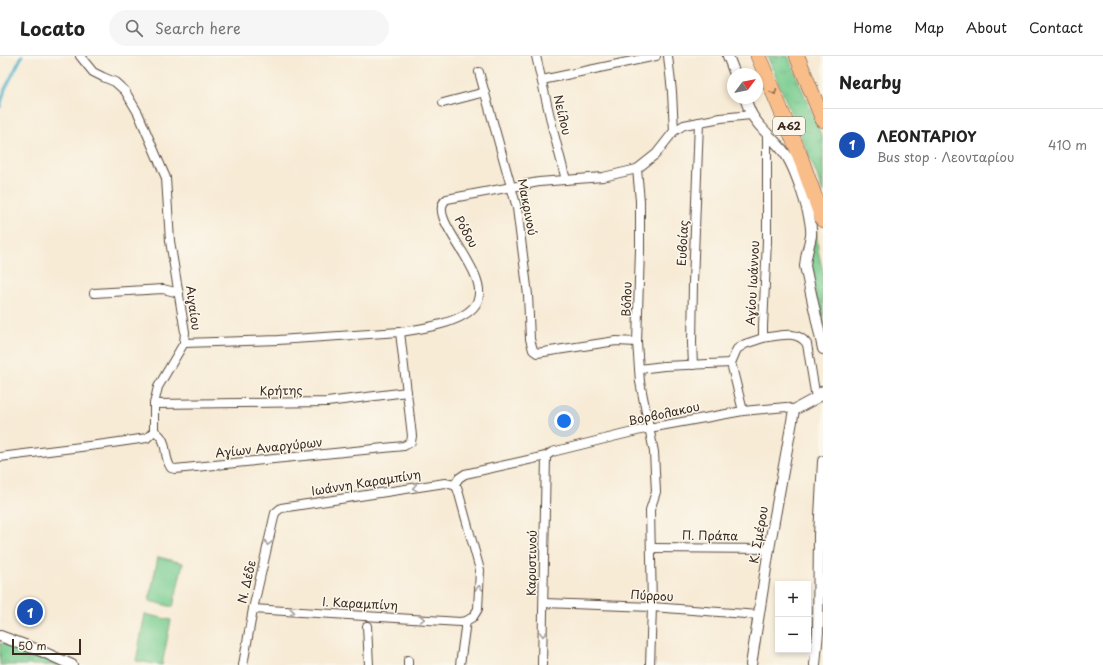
<!DOCTYPE html>
<meta charset="utf-8">
<style>
:root{--surface:#fff;--page:#f6f6f6;--text:#222;--muted:#767676;--line:#e0e0e0;--accent:#0f766e}
body{margin:0;font-family:"Playpen Sans",sans-serif;background:var(--page);color:var(--text)}
.controls{position:absolute;right:12px;bottom:12px;display:grid;overflow:hidden;border-radius:0px;box-shadow:0 2px 6px #0003}
.controls button{width:36px;height:36px;display:grid;place-items:center;padding:0;border:0;border-bottom:1px solid var(--line);background:var(--surface);color:var(--text);font:20px sans-serif}
.compass{position:absolute;left:727px;top:12px;width:36px;height:36px;border-radius:50%;background:var(--surface);box-shadow:0 2px 6px #0003;rotate:58deg}
.scale{position:absolute;left:12px;bottom:10px;width:69px;box-sizing:border-box;padding-left:4px;border:2px solid #3b2a1e;border-top:0;font-size:11px;line-height:14px;white-space:nowrap;color:#3b2a1e;-webkit-text-stroke:3px #fbf7ec;paint-order:stroke}
.you{position:absolute;left:564px;top:365px;width:14px;height:14px;margin:-10px;border:3px solid #fff;border-radius:50%;background:#1a73e8;box-shadow:0 0 0 6px #1a73e833}
.badge{display:grid;place-items:center;width:26px;height:26px;border-radius:50%;background:var(--accent);color:#fff;font-size:13px;font-weight:700}
.pin{position:absolute;translate:-50% -50%;border:2px solid #fff;box-shadow:0 1px 4px #0006}
.list{margin:0;padding:0;list-style:none}
h2{display:flex;justify-content:space-between;align-items:center;height:52px;margin:0;padding:0 16px;font-size:17px}
h2 small{font-size:13px;font-weight:400;color:var(--muted)}
.list li{display:grid;grid-template-columns:26px 1fr auto;gap:12px;align-items:center;box-sizing:border-box;height:72px;padding:0 16px;border-top:1px solid var(--line)}
.list b{display:block;font-size:15px;white-space:nowrap}
.list p{margin:0;font-size:13px;white-space:nowrap;color:var(--muted)}
.list em{font-size:13px;font-style:normal;color:var(--muted)}
.icon{flex:none;width:22px;height:22px;fill:none;stroke:currentColor;stroke-width:2;stroke-linecap:round;stroke-linejoin:round}
.map{position:relative;flex:none;width:823px;height:609px;overflow:hidden}
header{display:flex;align-items:center;gap:24px;box-sizing:border-box;height:56px;padding:0 20px;background:var(--surface);border-bottom:1px solid var(--line)}
header strong{font-size:19px}
nav{display:flex;gap:22px;margin-inline-start:auto;font-size:14px}
.search{width:280px;height:36px;background:var(--page);display:flex;align-items:center;gap:10px;box-sizing:border-box;padding:0 14px;border-radius:22px;color:var(--muted);font-size:15px}
main{display:flex}
aside{flex:1;background:var(--surface)}
.map>svg:first-child{display:block}
</style>
<header>
<strong>Locato</strong>
<div class="search"><svg class="icon" aria-label="search" viewBox="0 0 24 24"><circle cx="10" cy="10" r="6"/><path d="M15 15l6 6"/></svg>Search here</div>
<nav><a>Home</a><a>Map</a><a>About</a><a>Contact</a></nav>
</header>
<main>
<div class="map">
<svg width="823" height="609" viewBox="0 0 823 609">
<defs>
<pattern id="grass-tufts" width="24" height="20" patternUnits="userSpaceOnUse"><rect width="24" height="20" fill="#78cc8f"/><path d="M3 7l-1-3M5 7V3M7 7l1-3M15 17l-1-3M17 17v-4M19 17l1-3" fill="none" stroke="#69af7b"/></pattern>
</defs>
<rect width="100%" height="100%" fill="#fbf7ec"/>
<filter id="ink" filterUnits="userSpaceOnUse"><feTurbulence type="fractalNoise" baseFrequency=".025" numOctaves="2"/><feDisplacementMap in="SourceGraphic" scale="8" xChannelSelector="R" yChannelSelector="G"/><feConvolveMatrix kernelMatrix="1 2 1 2 8 2 1 2 1" color-interpolation-filters="sRGB"/></filter>
<filter id="wash" filterUnits="userSpaceOnUse"><feTurbulence type="fractalNoise" baseFrequency=".012" numOctaves="4" result="noise"/><feDisplacementMap in="SourceGraphic" scale="16" xChannelSelector="R" yChannelSelector="G"/><feGaussianBlur stdDeviation="0.9" result="paint"/><feColorMatrix in="noise" values="0 0 0 0 0 0 0 0 0 0 0 0 0 0 0 0 0 1.4 0 .05"/><feComposite in="paint" operator="in"/></filter>
<g filter="url(#wash)">
<rect width="100%" height="100%" fill="#f7ebd6"/>
<g fill="url(#grass-tufts)" stroke="#5a7b56">
<path d="M767 0H788L823 83V138L817 119Z"/>
<path d="M816 175 818 194 823 216V273L810 214V203Z"/>
<path d="M0 587 31 597 60 609H0Z"/>
</g>
<g fill="#78cc8f" stroke="#5a7b56">
<path d="M158 501 183 507 173 551 149 545Z"/>
<path d="M145 558 171 564 162 609 136 605Z"/>
</g>
<g fill="none" stroke-linecap="round" stroke-linejoin="round">
<path stroke="#4bb1ca" stroke-width="3" d="M0 51 5 33 22 0"/>
</g>
</g>
<g filter="url(#ink)">
<g fill="none" stroke-linecap="round" stroke-linejoin="round">
<g stroke="#57473a" stroke-width="10">
<g id="minor">
<path d="M536 0 553 74 566 124"/>
<path d="M668 0 672 36 674 75"/>
<path d="M479 16 517 152 528 239 530 283 533 294 537 297 616 285 637 286"/>
<path d="M542 24 656 0"/>
<path d="M443 47 485 36"/>
<path d="M637 113 640 145V194L637 286 639 313 640 326 654 396 656 436 650 454 652 551 650 609"/>
<path d="M94 237 163 233 179 237"/>
<path d="M763 282C778 280 797 273 807 288L816 342"/>
<path d="M184 287 278 284 400 276C421 273 464 267 476 248 495 218 422 160 447 143L539 126 603 121 637 113 656 98 674 75 684 69 721 62 751 59"/>
<path d="M693 309 692 287 693 227 699 66"/>
<path d="M639 313 664 310 731 307"/>
<path d="M154 348 327 346 407 336"/>
<path d="M743 355 731 307 737 293 745 288 763 282V270L767 185V79"/>
<path d="M154 375C170 384 162 399 171 412L175 413 404 390 411 386 412 380 400 276"/>
<path d="M0 401 105 388 147 382 154 375V348L158 331 184 287 185 276 170 185 166 122 138 57 125 35 115 26 103 21 93 16 80 0"/>
<path d="M454 429 459 422 465 418 546 400"/>
<path d="M651 492 769 493"/>
<path d="M544 547 652 551 759 559"/>
<path d="M253 553 460 566 466 565 473 561 478 553 480 514 459 438 457 432 454 429"/>
<path d="M367 570 369 609"/>
<path d="M243 609 253 553 275 457 281 452 445 427 454 429"/>
<path d="M408 609V604"/>
<path d="M460 609 466 565"/>
<path d="M542 609 546 400 552 396 649 372 743 355 786 351 794 354"/>
</g>
</g>
<g stroke="#57473a" stroke-width="12">
<g id="tertiary">
<path d="M728 0 735 18"/>
<path d="M745 42C747 47 749 54 752 59 760 73 774 83 784 96 795 110 813 163 811 180 809 190 806 198 805 210L823 293"/>
<path d="M0 580 41 595 72 609"/>
<path d="M751 609 769 493 794 354 820 340 823 335"/>
<path d="M815 609 818 576 819 479 823 405"/>
</g>
</g>
<g stroke="#57473a" stroke-width="16">
<g id="motorway">
<path d="M758 0 799 97 823 164"/>
<path d="M797 0 823 64"/>
</g>
</g>
<use href="#minor" stroke="#fff" stroke-width="8"/>
<use href="#tertiary" stroke="#fff" stroke-width="10"/>
<use href="#motorway" stroke="#f8bd88" stroke-width="15"/>
</g>
<defs><path id="oneway-chevron" d="M-2-3.5L2.5 0L-2 3.5" fill="none" stroke-width="1.6" stroke-linecap="round" stroke-linejoin="round"/></defs>
<use stroke="#906c4e" href="#oneway-chevron" transform="translate(774 36) rotate(66)"/>
<g stroke="#a79f9a">
<use href="#oneway-chevron" transform="translate(415 432) rotate(171)"/>
<use href="#oneway-chevron" transform="translate(268 487) rotate(103)"/>
<use href="#oneway-chevron" transform="translate(479 532) rotate(-89)"/>
<use href="#oneway-chevron" transform="translate(292 556) rotate(4)"/>
<use href="#oneway-chevron" transform="translate(422 563) rotate(3)"/>
<use href="#oneway-chevron" transform="translate(543 578) rotate(92)"/>
</g>
</g>
<g text-anchor="middle" stroke-width="3" stroke-linejoin="round" paint-order="stroke">
<rect fill="#fbf7ec" stroke="#75685c" stroke-width="1" x="773" y="61" width="32" height="18" rx="3"/>
<g font-size="11" font-weight="bold" fill="#3b2a1e">
<text x="789" y="74">Α62</text>
</g>
<g font-size="12" fill="#3b2a1e" stroke="#fbf7ec">
<text transform="translate(562 59) rotate(77)" y="4">Νείλου</text>
<text transform="translate(527 151) rotate(79)" y="4">Μακρινού</text>
<text transform="translate(466 176) rotate(61)" y="4">Ρόδου</text>
<text transform="translate(683 187) rotate(-87)" y="4">Ευβοίας</text>
<text transform="translate(753 227) rotate(-87)" y="4">Αγίου Ιωάννου</text>
<text transform="translate(627 243) rotate(-88)" y="4">Βόλου</text>
<text transform="translate(193 252) rotate(82)" y="4">Αιγαίου</text>
<text transform="translate(281 335) rotate(-1)" y="4">Κρήτης</text>
<text transform="translate(664 358) rotate(-12)" y="4">Βορβολακου</text>
<text transform="translate(269 392) rotate(-6)" y="4">Αγίων Αναργύρων</text>
<text transform="translate(366 427) rotate(-9)" y="4">Ιωάννη Καραμπίνη</text>
<text transform="translate(759 479) rotate(-80)" y="4">Κ. Σμέρου</text>
<text transform="translate(710 480) rotate(1)" y="4">Π. Πράπα</text>
<text transform="translate(532 507) rotate(-89)" y="4">Καρυστινού</text>
<text transform="translate(247 526) rotate(-77)" y="4">Ν. Δέδε</text>
<text transform="translate(652 540) rotate(3)" y="4">Πύρρου</text>
<text transform="translate(360 548) rotate(3)" y="4">Ι. Καραμπίνη</text>
</g>
</g>
</svg>
<div class="controls">
<button>+</button>
<button>−</button>
</div>
<svg class="compass" viewBox="-18 -18 36 36"><path d="M0-13l5 13h-10z" fill="#e53935"/><path d="M0 13l5-13h-10z" fill="#767676"/></svg>
<div class="scale">50 m</div>
<div class="you"></div>
<div class="pin badge" style="left:30px;top:556px;background:#1a4fb4">1</div>
</div>
<aside>
<h2>Nearby<small></small></h2>
<ul class="list">
<li><span class="badge" style="background:#1a4fb4">1</span><div><b>ΛΕΟΝΤΑΡΙΟΥ</b><p>Bus stop · Λεονταρίου</p></div><em>410 m</em></li>
</ul>
</aside>
</main>
